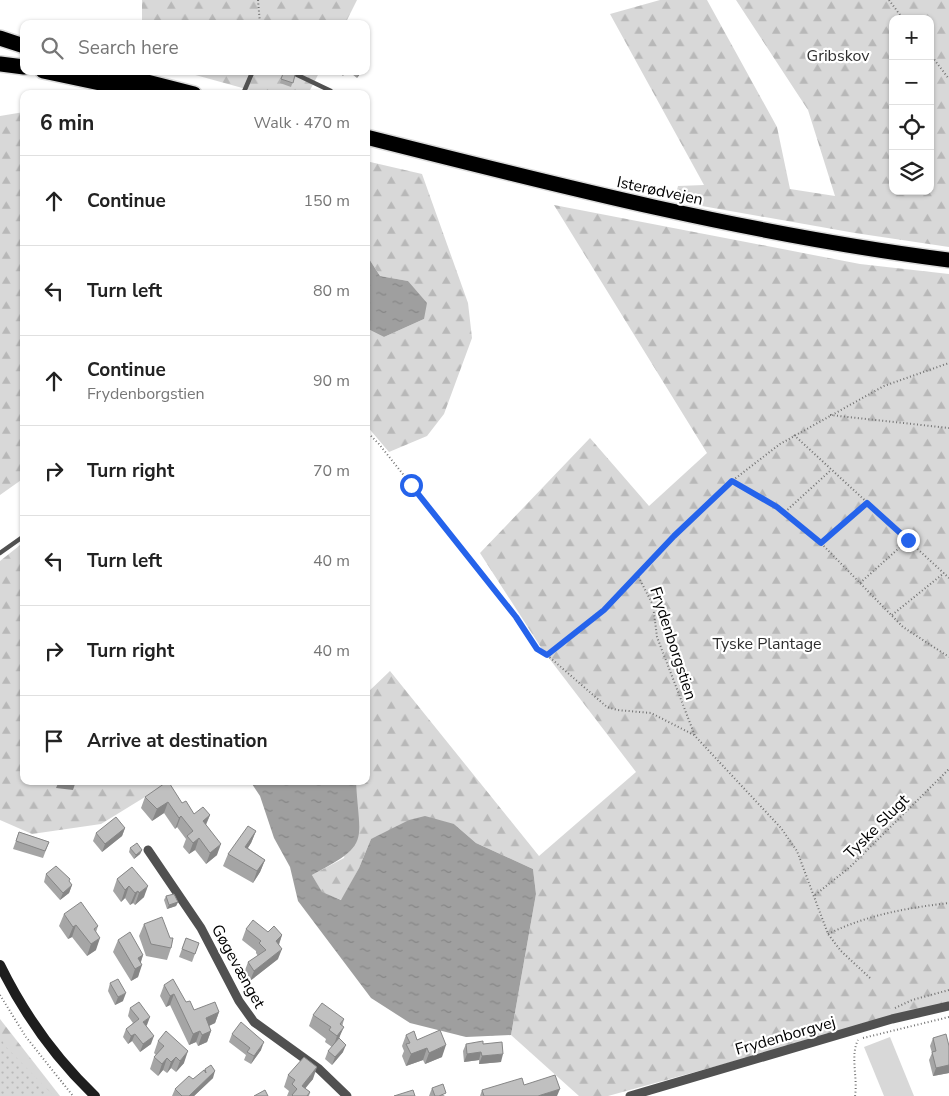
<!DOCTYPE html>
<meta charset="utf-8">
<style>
:root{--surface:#fff;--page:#f2f2f2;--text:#222;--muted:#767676;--line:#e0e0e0}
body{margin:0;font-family:"Nunito Sans",sans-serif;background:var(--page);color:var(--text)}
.controls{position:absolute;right:15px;top:15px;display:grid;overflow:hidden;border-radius:10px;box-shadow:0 1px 4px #0004}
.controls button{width:45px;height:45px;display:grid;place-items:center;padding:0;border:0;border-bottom:1px solid var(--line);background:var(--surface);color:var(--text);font:25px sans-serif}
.stop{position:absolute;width:15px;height:15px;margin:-11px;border:4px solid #2563eb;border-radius:50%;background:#fff}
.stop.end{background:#2563eb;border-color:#fff;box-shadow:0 1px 5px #0008}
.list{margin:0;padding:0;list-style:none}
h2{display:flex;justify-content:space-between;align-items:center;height:65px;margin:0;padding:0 20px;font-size:21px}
h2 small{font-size:16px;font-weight:400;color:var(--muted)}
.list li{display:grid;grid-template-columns:32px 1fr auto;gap:15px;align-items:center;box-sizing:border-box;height:90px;padding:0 20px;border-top:1px solid var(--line)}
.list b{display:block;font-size:19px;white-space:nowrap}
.list p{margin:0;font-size:16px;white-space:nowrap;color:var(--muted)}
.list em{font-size:16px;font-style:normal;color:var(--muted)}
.icon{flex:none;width:28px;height:28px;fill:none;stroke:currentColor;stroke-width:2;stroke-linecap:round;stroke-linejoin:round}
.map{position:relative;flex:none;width:949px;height:1096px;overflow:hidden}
.search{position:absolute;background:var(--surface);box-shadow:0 1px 4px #0004;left:20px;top:20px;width:350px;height:55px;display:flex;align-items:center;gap:12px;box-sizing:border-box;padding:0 18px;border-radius:10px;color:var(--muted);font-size:19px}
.panel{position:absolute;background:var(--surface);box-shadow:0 1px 4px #0004;left:20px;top:90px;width:350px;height:695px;border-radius:10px}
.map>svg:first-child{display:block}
</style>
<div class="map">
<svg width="949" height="1096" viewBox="0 0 949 1096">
<defs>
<pattern id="forest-firs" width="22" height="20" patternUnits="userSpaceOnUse" patternTransform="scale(1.25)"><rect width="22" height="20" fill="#d8d8d8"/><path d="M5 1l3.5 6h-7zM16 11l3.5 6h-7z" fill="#b8b8b8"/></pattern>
<pattern id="park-dots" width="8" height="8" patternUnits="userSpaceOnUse" patternTransform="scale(1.25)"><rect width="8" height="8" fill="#d8d8d8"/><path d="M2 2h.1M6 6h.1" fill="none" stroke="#b8b8b8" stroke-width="1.8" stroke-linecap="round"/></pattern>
<pattern id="water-ripples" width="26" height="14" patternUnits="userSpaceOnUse" patternTransform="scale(1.25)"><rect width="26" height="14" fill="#9f9f9f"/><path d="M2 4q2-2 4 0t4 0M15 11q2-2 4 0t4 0" fill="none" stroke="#878787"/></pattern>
</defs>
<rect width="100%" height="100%" fill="#fff"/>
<path fill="#d8d8d8" d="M890 1037 914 1096H884L864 1047Z"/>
<g fill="url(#forest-firs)" fill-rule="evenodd">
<path d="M142 0H357L345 24H142Z"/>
<path d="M660 0H707L777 127 790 189 835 196 808 110 736 0H949V247L855 233 674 201 678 186 704 185 610 14ZM893 19H930V191H893Z"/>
<path d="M181 71H320L308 94H264Z"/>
<path d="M24 112V478L0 495V116Z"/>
<path d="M366 161 422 174 468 303 472 338 444 414 427 436 389 452 366 425V328L384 337 424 319 408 281 380 276 366 254Z"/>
<path d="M554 205 860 264 949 274V1002L608 1096H579L511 1035 536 894 533 869 476 843 454 824 371 839 359 868 342 900 322 893 312 875 344 858 356 791V781H366V694L390 671 539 856 636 772 542 649 480 553 590 438 649 506 707 453Z"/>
<path d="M24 542V781H171L101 824 32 834 0 820V561Z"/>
<path d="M0 1019 60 1096H0Z"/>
</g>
<path fill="url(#park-dots)" d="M0 1036 5 1046 54 1096H0Z"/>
<g fill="url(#water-ripples)">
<path d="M366 254 380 276 408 281 427 303 424 319 384 337 366 328Z"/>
<path d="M250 781H356C359 843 372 843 312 875L322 892 341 900 359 868 371 839 409 820 425 816 454 824 476 843 533 869 536 894 511 1035 466 1037 410 1023 371 998 298 901 290 867 274 838 260 796Z"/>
</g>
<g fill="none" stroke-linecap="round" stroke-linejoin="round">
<g stroke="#dbdbdb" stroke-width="18">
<g id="highway">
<path d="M0 38 24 46"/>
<path d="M0 64 24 67"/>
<path d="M43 71 152 94"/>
<path d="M104 71 194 94"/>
<path d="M366 137C559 186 752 235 949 260"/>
</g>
</g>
<g stroke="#737373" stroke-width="2" stroke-dasharray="1 2.5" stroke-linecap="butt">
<path d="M258 0 260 24"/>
<path d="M889 0 903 19"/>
<path d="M930 54 949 79"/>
<path d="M830 415 949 428"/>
<path d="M366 431 379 444C421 497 463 549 504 602 518 620 528 643 547 655L604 610 638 576"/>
<path d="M794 435 949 578"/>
<path d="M733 481 777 507 813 535 903 627 949 657"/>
<path d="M785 512 831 470"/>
<path d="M822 543 867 503"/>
<path d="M860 583 908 540"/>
<path d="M892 615 944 573"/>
<path d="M547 655 607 707 617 710 651 713 694 735"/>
<path d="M815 895 850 867 949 769"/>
<path d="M828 934C867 915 906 908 949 903"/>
<path d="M870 978 841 951 828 934 797 851 781 828 695 736 657 637 653 605 638 576 674 536 732 481 780 444 884 386 949 363"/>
<path d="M0 995 26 1037 73 1096"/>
<path d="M895 1008 912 1000 949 990"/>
<path d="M863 1038 949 1017"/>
<path d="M855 1096C858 1078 850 1056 858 1040"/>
</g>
<g stroke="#515151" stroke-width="4.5">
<path d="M289 71 331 91"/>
<path d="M243 94 252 73 255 71"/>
<path d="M0 553 24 536"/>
</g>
<g stroke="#515151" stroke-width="9">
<path d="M148 850 201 928 239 1001 254 1022 319 1069 347 1096"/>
<path d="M630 1096 892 1019 949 1006"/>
</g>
<path stroke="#1e1e1e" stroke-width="10" d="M0 965C24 1014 55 1058 95 1096"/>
<use href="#highway" stroke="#000" stroke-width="15"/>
</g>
<g fill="#a5a5a5">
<path d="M284 71 295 75 291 87 280 83Z"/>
<path d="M337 71H347L343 76Z"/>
<path d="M348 71H362L357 78Z"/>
<path d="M145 797 182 803 194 814 210 815 206 825 217 855 206 864 195 850 189 854 183 847 186 839 177 827 175 829 164 813 152 821 141 808Z"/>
<path d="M125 828 122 836 102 852 93 841 96 833Z"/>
<path d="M256 831 251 843 248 848 265 860 260 872 253 883 223 866 228 854Z"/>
<path d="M19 832 49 842 43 858 13 849Z"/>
<path d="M130 848 142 850 140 854 134 859 129 852Z"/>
<path d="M132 867 144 897 135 905 133 903 130 905 125 898 121 902 113 891 117 879Z"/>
<path d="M46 874 69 882 72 885 69 893 60 900 44 882Z"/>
<path d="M166 896 178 902 176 906 167 909 164 900Z"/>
<path d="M64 914 98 926 96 932V950L87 956 72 937 68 939 59 926Z"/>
<path d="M144 924 171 948 167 960 146 956 139 936Z"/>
<path d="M246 929 268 932 282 935 279 945 278 959 250 981 244 973 248 962 258 956 256 953V951L242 940Z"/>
<path d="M186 938 199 943 192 962 179 957Z"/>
<path d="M118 940 143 955 141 962 138 977 131 981 113 952Z"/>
<path d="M110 983 123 1001 115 1005 108 991Z"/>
<path d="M164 985 186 1002 194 1010 219 1012 215 1023 209 1026 211 1031 207 1042 198 1046 196 1042 189 1045 170 1005 166 1007 160 996Z"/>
<path d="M130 1008 147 1025 146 1026 151 1044 140 1052 132 1041 128 1044 123 1037 126 1029 133 1023 128 1016Z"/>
<path d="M313 1015 344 1019 339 1039 343 1052 332 1065 325 1059 328 1051 332 1047 325 1042 326 1039 309 1026Z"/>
<path d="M232 1034 261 1050 251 1064 244 1060 246 1055 229 1042Z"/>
<path d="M406 1035 417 1040 442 1057 425 1064 423 1060 406 1066 402 1056 404 1051 402 1046Z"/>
<path d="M933 1038 949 1046V1073L933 1076 929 1060 932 1053 930 1046Z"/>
<path d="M158 1041 184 1063 176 1072 171 1068 167 1073 163 1070 158 1076 150 1069 154 1057 156 1055 154 1053Z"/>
<path d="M466 1044H483L501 1062 479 1064V1060L464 1062 463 1051Z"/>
<path d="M205 1069 213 1078 194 1096H172L175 1089 193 1079 204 1071Z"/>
<path d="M288 1075 313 1079 305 1088 310 1092 309 1096H287L289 1091 284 1087Z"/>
<path d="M524 1085 557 1096H480L482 1090Z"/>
<path d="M432 1088 445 1096H429Z"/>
</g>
<g fill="#868686">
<path d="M359 71H362L357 78Z"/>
<path d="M59 781H76L73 790 56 788Z"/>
<path d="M168 802 164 813 152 821 157 809Z"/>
<path d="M210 815 205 826 203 821Z"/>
<path d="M181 816 177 827 175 829 179 818Z"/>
<path d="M125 828 122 836 102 852 105 844Z"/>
<path d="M256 831 251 843 241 858 245 847Z"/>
<path d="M199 838 195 850 189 854 193 843Z"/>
<path d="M221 844 217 855 206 864 210 853Z"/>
<path d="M142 850 140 854 134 859 136 855Z"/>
<path d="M265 860 260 872 253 883 257 871Z"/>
<path d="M72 885 69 893 60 900 63 893Z"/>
<path d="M129 886 125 898 121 902 125 890Z"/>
<path d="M148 886 144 897 135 905 139 893Z"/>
<path d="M138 891 133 903 130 905 135 893Z"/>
<path d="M178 902 176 906 167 909 169 905Z"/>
<path d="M76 925 72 937 68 939 73 927Z"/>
<path d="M282 935 278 946 276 941Z"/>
<path d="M100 938 96 950 87 956 91 944Z"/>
<path d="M282 949 278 959 250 981 254 971Z"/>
<path d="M143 955 139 967 134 969 138 958Z"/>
<path d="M142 965 138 977 131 981 135 969Z"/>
<path d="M126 993 123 1001 115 1005 118 997Z"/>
<path d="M174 994 170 1005 166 1007 170 996Z"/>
<path d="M219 1012 215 1023 202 1029 206 1018Z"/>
<path d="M150 1017 147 1025 140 1030 143 1022Z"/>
<path d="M344 1027 339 1038 333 1048 337 1036Z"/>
<path d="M200 1031 196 1042 189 1045 193 1034Z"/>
<path d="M211 1031 207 1042 198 1046 202 1035Z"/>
<path d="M135 1034 132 1041 128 1044 131 1036Z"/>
<path d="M154 1036 151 1044 140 1052 143 1044Z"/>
<path d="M264 1042 261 1050 251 1064 254 1056Z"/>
<path d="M346 1045 343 1052 332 1065 335 1057Z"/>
<path d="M446 1045 442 1057 425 1064 429 1053Z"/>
<path d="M427 1048 423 1060 406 1066 411 1054Z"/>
<path d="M188 1051 184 1063 176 1072 180 1061Z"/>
<path d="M481 1052 479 1060 464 1062 467 1054Z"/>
<path d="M503 1054 501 1062 479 1064 482 1056Z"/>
<path d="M176 1057 171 1068 167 1073 171 1062Z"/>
<path d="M167 1058 163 1070 158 1076 162 1064Z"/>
<path d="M949 1065V1073L933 1076 936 1068Z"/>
<path d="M317 1067 313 1079 299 1096 302 1086Z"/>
<path d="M215 1071 213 1078 194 1096H189Z"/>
<path d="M560 1089 557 1096H538Z"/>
</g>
<g fill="#c0c0c0" stroke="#868686">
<path d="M284 71 295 75 293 83 281 79Z"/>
<path d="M168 781 182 803 186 801 194 814 203 807 210 815 203 821 221 844 210 853 199 838 193 843 187 836 193 831 181 816 179 818 168 802 157 809 145 797Z"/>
<path d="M116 817 125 828 105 844 96 833Z"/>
<path d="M248 826 256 831 245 847 265 860 257 871 228 854Z"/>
<path d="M19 832 49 842 45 851 16 841Z"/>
<path d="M137 843 142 850 136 855 130 848Z"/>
<path d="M56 866 70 879 69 881 72 885 63 893 46 874Z"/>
<path d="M132 867 148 886 139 893 138 891 135 893 129 886 125 890 117 879Z"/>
<path d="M174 894 178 902 169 905 166 896Z"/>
<path d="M81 902 98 926 94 929 100 938 91 944 76 925 73 927 64 914Z"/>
<path d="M162 917 170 938H173L171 948 151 944 144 924Z"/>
<path d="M253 920 268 932 274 926 282 935 276 941 282 949 254 971 248 962 266 950 259 943 261 941 246 929Z"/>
<path d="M130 932 143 955 138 958 142 965 135 969 118 940Z"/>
<path d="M186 938 199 943 195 954 182 949Z"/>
<path d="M118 979 126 993 118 997 110 983Z"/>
<path d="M173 979 186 1002 190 1001 194 1010 215 1002 219 1012 206 1018 211 1031 202 1035 200 1031 193 1034 174 994 170 996 164 985Z"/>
<path d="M139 1002 150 1017 143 1022 154 1036 143 1044 135 1034 131 1036 126 1029 139 1019 130 1008Z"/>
<path d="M322 1003 344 1019 340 1024 344 1027 337 1036 329 1030 331 1027 313 1015Z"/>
<path d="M241 1022 264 1042 254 1056 247 1052 250 1048 232 1034Z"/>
<path d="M440 1030 446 1045 429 1053 427 1048 411 1054 406 1044 410 1043 406 1035 414 1031 417 1040Z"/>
<path d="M166 1031 188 1051 180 1061 176 1057 171 1062 167 1058 162 1064 154 1057 164 1046 158 1041Z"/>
<path d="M946 1034 949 1046V1065L936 1068 932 1052 936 1051 933 1038Z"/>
<path d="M339 1038 346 1045 335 1057 328 1051Z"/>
<path d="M483 1041V1044L502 1042 503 1054 482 1056 481 1052 467 1054 466 1044Z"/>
<path d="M304 1057 317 1067 302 1086 310 1092 307 1096H293L292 1095 297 1089 292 1084 295 1080 288 1075Z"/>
<path d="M211 1065 215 1071 189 1096H182L175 1089 189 1076 193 1079 204 1070 206 1073 205 1069Z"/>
<path d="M555 1075 560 1089 538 1096H484L482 1090 522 1078 524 1085Z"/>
<path d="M443 1084 446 1093 439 1096H435L432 1088Z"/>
<path d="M265 1090 268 1096H254Z"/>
<path d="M413 1090 415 1096H394Z"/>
</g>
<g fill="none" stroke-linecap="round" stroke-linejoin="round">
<path stroke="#2563eb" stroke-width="6" d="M411 485 516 617 537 649 547 655 604 610 674 536 732 481 777 507 821 543 867 503 908 540"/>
</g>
<g text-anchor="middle" stroke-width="4.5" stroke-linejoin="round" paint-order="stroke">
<g font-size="16" fill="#2f2f2f" stroke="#fff">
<text x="838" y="61">Gribskov</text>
<text x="767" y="649">Tyske Plantage</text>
</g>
<g font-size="16" fill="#000" stroke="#fff">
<text transform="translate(660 190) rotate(12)" y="6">Isterødvejen</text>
<text transform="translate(674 643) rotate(72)" y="6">Frydenborgstien</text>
<text transform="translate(876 826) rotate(-45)" y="6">Tyske Slugt</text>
<text transform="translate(239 966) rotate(61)" y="6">Gøgevænget</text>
<text transform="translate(785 1035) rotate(-16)" y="6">Frydenborgvej</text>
</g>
</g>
</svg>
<div class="controls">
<button>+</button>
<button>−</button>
<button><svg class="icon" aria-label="locate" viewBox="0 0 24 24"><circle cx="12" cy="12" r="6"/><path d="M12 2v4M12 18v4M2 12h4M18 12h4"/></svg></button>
<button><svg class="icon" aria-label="layers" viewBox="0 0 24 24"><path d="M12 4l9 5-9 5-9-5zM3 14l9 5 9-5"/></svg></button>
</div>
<div class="stop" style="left:411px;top:485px"></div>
<div class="stop end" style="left:908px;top:540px"></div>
<div class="search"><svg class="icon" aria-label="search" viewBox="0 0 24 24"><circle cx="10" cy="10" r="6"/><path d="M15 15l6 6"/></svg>Search here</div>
<section class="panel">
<h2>6 min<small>Walk · 470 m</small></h2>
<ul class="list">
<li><svg class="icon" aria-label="ahead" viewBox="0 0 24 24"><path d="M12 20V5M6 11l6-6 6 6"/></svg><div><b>Continue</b></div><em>150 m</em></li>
<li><svg class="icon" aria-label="left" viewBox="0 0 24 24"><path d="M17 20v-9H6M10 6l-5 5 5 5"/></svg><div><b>Turn left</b></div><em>80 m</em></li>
<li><svg class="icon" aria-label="ahead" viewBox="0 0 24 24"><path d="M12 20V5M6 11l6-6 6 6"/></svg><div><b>Continue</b><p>Frydenborgstien</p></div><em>90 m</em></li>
<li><svg class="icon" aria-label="right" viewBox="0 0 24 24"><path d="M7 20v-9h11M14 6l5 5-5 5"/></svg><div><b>Turn right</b></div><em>70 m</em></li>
<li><svg class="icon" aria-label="left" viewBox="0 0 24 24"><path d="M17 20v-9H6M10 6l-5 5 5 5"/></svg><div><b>Turn left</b></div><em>40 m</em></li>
<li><svg class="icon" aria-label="right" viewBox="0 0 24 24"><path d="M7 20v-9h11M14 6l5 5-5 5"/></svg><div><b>Turn right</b></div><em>40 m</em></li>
<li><svg class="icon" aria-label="arrive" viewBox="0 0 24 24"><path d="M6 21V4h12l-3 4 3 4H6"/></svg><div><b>Arrive at destination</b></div></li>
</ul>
</section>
</div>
